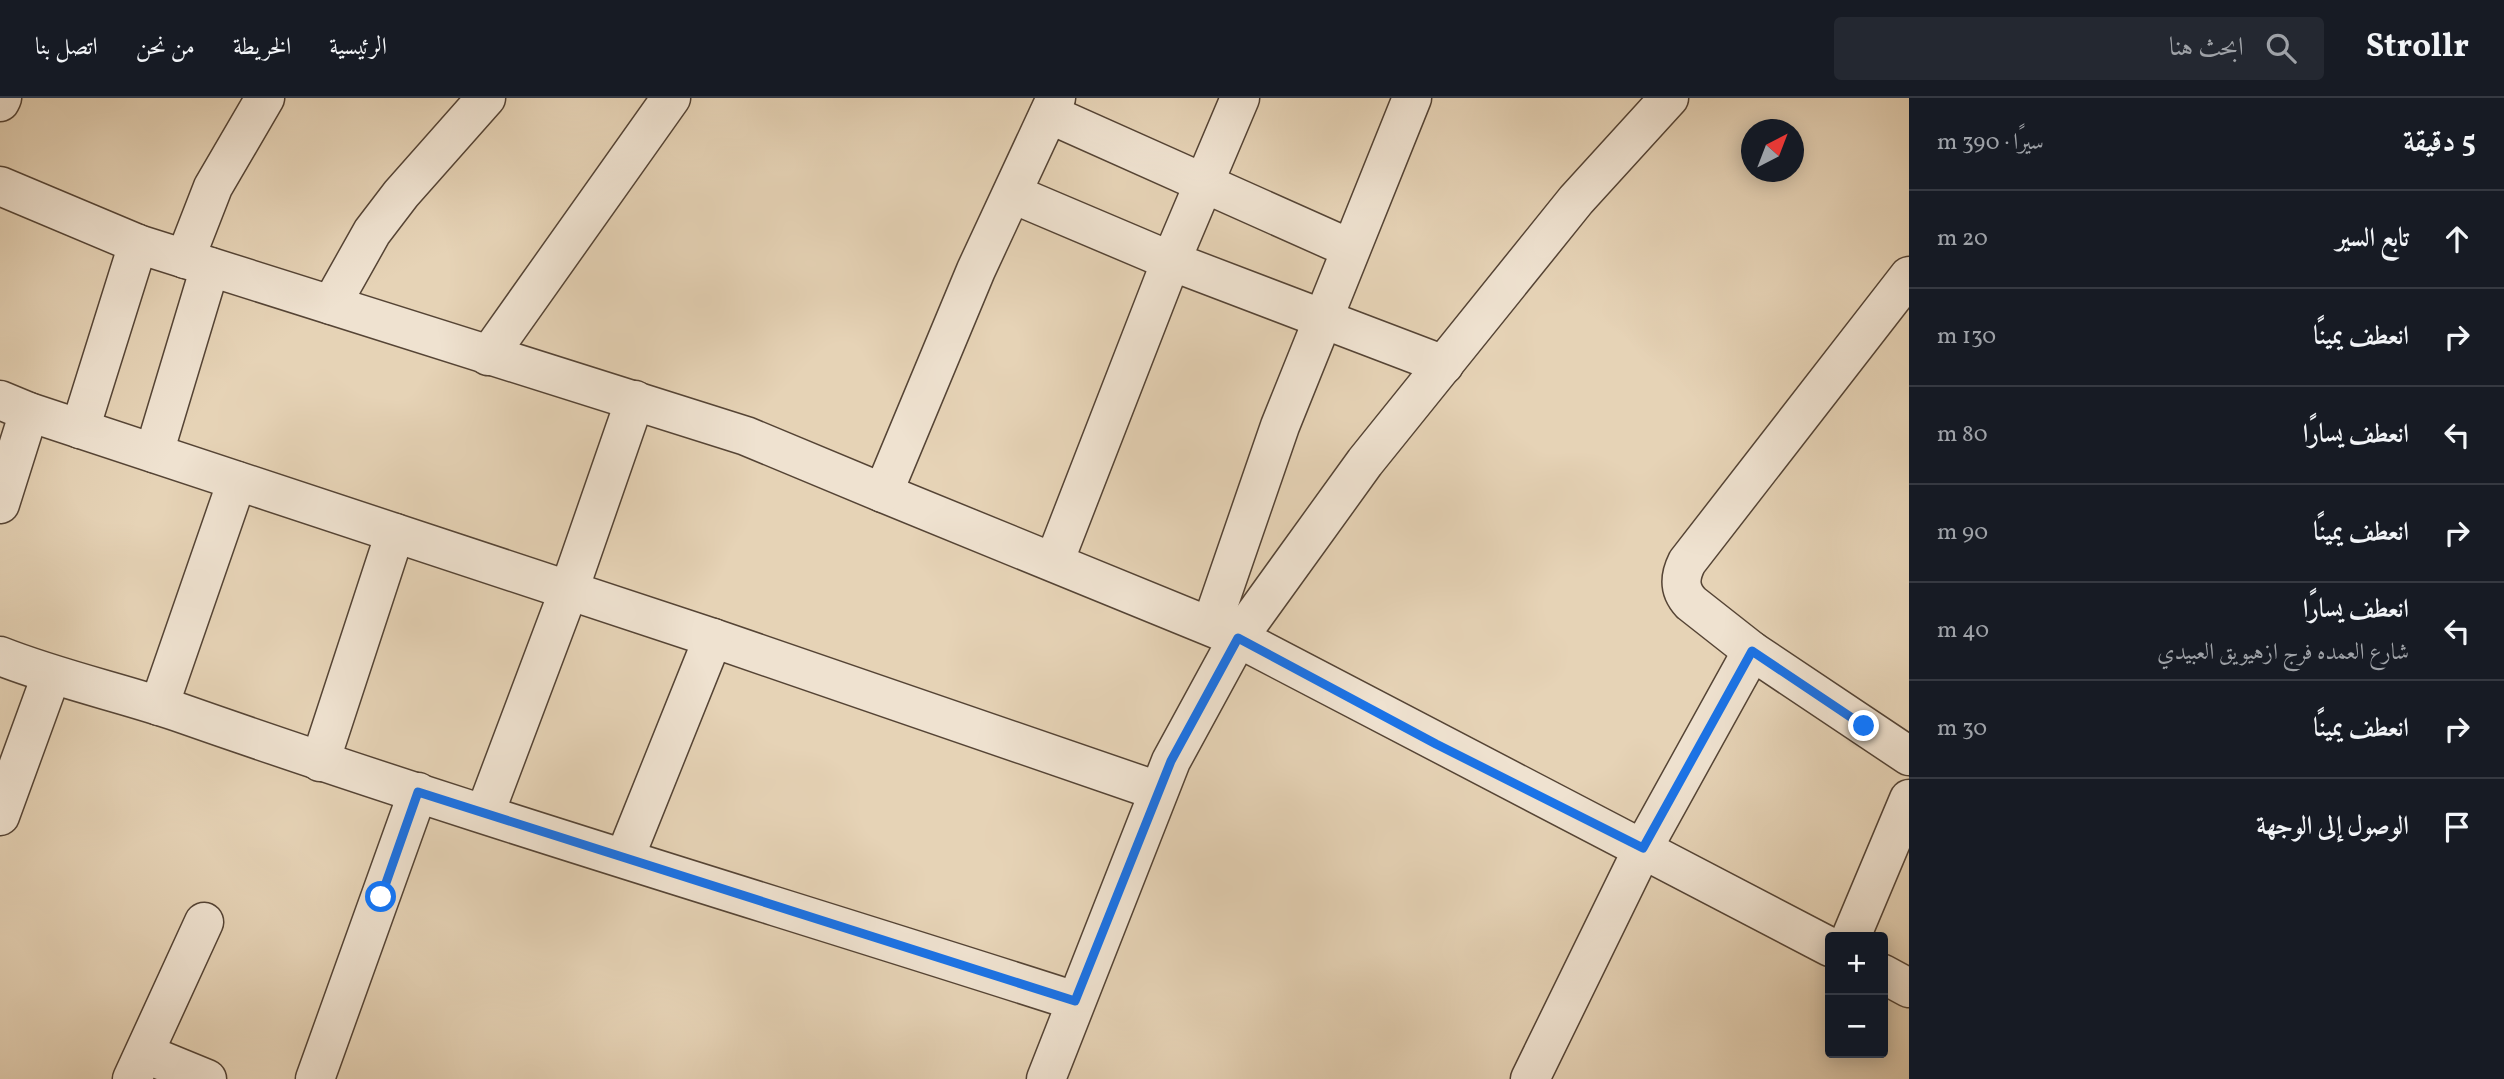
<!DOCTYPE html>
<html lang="ar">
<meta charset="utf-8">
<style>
:root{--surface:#171b24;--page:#242831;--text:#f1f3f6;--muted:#9ea1a6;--line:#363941}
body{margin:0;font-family:Vollkorn,Amiri,serif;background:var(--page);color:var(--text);direction:rtl}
.controls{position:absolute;right:21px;bottom:21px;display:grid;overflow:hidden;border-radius:7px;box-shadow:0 4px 18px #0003}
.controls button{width:63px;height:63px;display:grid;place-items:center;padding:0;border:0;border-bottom:2px solid var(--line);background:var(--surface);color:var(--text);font:35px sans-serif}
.compass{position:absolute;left:1741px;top:21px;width:63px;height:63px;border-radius:50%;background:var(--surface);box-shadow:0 4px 18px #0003;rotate:42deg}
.stop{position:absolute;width:21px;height:21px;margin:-16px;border:5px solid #1a73e8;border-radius:50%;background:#fff}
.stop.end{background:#1a73e8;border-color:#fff;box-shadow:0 2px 7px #0008}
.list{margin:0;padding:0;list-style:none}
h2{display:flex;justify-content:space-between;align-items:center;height:91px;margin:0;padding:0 28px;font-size:30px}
h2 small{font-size:23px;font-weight:400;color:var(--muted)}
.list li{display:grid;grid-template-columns:46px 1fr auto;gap:21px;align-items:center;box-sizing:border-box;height:98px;padding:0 28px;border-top:2px solid var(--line)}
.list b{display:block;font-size:26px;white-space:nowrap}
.list p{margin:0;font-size:23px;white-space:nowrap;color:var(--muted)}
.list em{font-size:23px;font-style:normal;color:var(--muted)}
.icon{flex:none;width:38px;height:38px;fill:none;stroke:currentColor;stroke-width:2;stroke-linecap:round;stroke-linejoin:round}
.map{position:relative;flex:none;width:1909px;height:981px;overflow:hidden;direction:ltr}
header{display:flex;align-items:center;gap:42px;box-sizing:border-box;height:98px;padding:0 35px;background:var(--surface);border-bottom:2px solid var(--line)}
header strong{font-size:33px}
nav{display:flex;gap:38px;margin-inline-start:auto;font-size:24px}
.search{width:490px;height:63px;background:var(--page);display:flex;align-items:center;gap:18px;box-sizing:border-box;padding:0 24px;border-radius:7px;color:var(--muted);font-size:26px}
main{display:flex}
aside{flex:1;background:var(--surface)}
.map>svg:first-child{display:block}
</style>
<header>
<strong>Strollr</strong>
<div class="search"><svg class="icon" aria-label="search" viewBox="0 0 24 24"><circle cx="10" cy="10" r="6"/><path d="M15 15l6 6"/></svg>ابحث هنا</div>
<nav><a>الرئيسية</a><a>الخريطة</a><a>من نحن</a><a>اتصل بنا</a></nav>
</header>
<main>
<aside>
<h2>5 دقيقة<small>سيرًا · 390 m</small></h2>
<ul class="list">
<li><svg class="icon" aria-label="ahead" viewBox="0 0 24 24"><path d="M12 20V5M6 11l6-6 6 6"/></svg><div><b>تابع السير</b></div><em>20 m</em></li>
<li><svg class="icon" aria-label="right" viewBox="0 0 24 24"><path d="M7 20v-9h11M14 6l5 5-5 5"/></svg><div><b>انعطف يمينًا</b></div><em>130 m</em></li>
<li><svg class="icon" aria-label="left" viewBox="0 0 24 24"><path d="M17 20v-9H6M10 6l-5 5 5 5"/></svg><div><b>انعطف يسارًا</b></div><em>80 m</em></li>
<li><svg class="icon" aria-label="right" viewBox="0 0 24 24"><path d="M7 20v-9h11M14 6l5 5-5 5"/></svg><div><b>انعطف يمينًا</b></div><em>90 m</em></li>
<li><svg class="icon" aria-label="left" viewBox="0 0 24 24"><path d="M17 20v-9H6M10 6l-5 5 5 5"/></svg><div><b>انعطف يسارًا</b><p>شارع العمده فرج ازهيويق العبيدي</p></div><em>40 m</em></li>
<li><svg class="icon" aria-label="right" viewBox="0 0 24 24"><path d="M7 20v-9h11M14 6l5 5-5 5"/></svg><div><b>انعطف يمينًا</b></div><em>30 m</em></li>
<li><svg class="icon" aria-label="arrive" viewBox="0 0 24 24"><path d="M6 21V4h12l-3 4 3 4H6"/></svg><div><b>الوصول إلى الوجهة</b></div></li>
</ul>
</aside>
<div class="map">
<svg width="1909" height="981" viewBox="0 0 1909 981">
<rect width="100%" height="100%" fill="#e6d3b6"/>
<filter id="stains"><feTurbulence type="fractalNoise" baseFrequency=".00286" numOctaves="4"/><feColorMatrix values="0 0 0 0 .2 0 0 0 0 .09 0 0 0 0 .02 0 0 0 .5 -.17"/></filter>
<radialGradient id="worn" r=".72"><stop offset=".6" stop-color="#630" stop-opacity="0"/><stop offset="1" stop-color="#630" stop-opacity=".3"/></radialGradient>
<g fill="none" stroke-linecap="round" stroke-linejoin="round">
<g stroke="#554435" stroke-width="41">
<g id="street">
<path d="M1056 0 976 172 883 395 1238 540 1830 849"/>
<path d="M0 4 2 0"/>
<path d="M1049 16 1349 150"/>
<path d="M0 88 138 146 746 338 883 395"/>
<path d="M1013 96 1171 163 1444 267"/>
<path d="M185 161 213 89 265 0"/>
<path d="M1909 178 1687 464C1679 480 1679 492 1691 505L1752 553 1909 658"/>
<path d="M331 207 372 134 401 96 486 0"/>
<path d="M488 258 671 0"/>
<path d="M0 302 29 314 713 540 1158 693"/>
<path d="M80 331 138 146"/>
<path d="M154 355 210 169"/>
<path d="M0 406 29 314"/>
<path d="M1054 464 1171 163 1240 0"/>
<path d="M1211 528 1280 328 1412 0"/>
<path d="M0 558C58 581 119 594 178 614 474 718 777 807 1075 903"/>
<path d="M159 608 237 383"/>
<path d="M320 664 395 435"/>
<path d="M485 715 569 492 635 302"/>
<path d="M0 718 51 578"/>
<path d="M625 759 713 540"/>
<path d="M1851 839 1909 701"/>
<path d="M1883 876 1909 890"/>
<path d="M146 956 207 981"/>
<path d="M132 981 204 824"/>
<path d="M315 981 418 694"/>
<path d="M1046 981 1171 663 1238 540 1365 364 1576 102 1669 0"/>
<path d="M1530 981 1643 750 1752 553"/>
</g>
</g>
<use href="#street" stroke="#efe2d0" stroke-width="38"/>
</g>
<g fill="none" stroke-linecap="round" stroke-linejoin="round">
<path stroke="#1a73e8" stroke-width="9" d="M381 799 418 694 1075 903 1171 663 1238 540 1436 646 1643 750 1752 553 1864 628"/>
</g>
<rect width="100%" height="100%" filter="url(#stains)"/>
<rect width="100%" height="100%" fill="url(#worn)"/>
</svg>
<div class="controls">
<button>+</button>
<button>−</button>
</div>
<svg class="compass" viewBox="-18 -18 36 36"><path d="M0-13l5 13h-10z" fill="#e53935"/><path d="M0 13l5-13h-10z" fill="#9ea1a6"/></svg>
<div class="stop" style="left:381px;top:799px"></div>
<div class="stop end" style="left:1864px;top:628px"></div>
</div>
</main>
